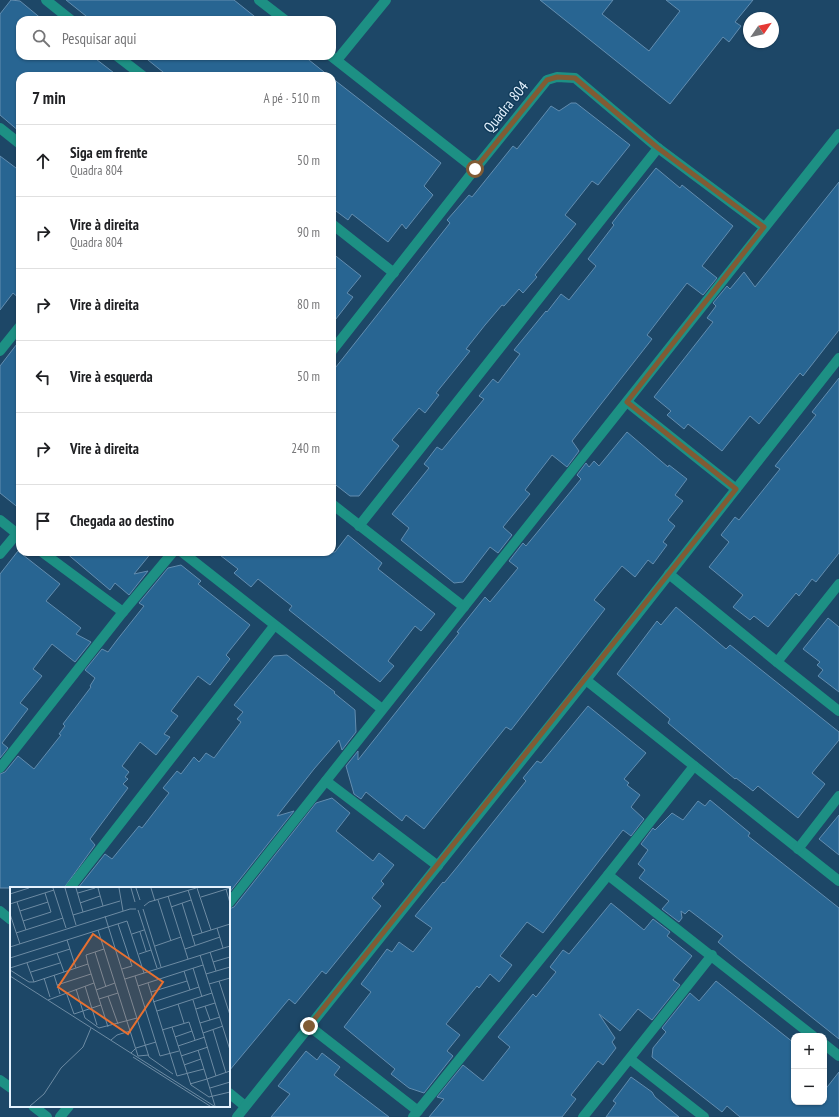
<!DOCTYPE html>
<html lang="pt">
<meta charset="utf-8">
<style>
:root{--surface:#fff;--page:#f2f2f2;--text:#202124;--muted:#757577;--line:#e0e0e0}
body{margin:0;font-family:"PT Sans Narrow",sans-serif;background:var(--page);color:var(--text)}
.controls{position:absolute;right:12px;bottom:12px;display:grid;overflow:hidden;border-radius:8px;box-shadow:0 1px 3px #0004}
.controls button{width:36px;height:36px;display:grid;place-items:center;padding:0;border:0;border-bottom:1px solid var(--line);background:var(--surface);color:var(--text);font:20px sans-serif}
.compass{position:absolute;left:743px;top:12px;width:36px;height:36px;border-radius:50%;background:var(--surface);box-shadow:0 1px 3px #0004;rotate:56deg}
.stop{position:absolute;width:12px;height:12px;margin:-9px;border:3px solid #815b34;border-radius:50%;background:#fff}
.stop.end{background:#815b34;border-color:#fff;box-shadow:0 1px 4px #0008}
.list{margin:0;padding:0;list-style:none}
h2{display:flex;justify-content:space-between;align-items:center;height:52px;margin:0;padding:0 16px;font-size:17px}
h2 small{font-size:13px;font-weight:400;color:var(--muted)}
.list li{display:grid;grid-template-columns:26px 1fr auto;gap:12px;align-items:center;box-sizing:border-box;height:72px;padding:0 16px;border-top:1px solid var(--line)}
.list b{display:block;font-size:15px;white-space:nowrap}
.list p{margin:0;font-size:13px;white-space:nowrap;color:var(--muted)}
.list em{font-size:13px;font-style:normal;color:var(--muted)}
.icon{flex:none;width:22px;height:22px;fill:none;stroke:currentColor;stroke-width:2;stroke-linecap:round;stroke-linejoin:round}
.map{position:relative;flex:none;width:839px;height:1117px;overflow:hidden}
.search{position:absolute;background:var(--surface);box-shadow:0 1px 3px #0004;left:16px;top:16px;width:320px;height:44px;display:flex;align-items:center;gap:10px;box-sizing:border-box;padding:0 14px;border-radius:12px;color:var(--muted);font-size:15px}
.panel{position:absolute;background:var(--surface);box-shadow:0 1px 3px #0004;left:16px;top:72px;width:320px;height:484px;border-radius:12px}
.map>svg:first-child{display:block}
</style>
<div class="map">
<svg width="839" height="1117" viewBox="0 0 839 1117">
<rect width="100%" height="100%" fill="#1d4767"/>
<g fill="#286592" stroke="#628db0">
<path d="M11 0 20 1 43 20H20V56H92L118 76H20V132L0 115V14Z"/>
<path d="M66 0H234L259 20H91Z"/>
<path d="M540 0H613L602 14 649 51 680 11 666 0H753L735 22 741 26 729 42 723 37 670 104Z"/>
<path d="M143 56H304L329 76H168Z"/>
<path d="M332 78 441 163 424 186 433 195 406 229 402 224 388 242 352 214 348 220 332 208Z"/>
<path d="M571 103H576L630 145 598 185 592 181 565 215 576 224 535 275 537 277 523 293 519 289 504 306 502 305 485 325 466 349 470 351 436 393 439 395 425 413 419 408 392 440 399 446 359 496H350L332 482V372L450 223 447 220 469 195 472 197 513 146 517 149 551 106 559 111Z"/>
<path d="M0 156 20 171V299L13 293 0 310Z"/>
<path d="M656 168 680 188 682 185 733 226 702 266 717 278 703 295 687 283 647 335 652 339 572 441 579 451 567 467 552 455 525 490 530 494 503 527 512 535 498 553 490 547 463 582 454 583 401 540 409 528 392 514 429 468 424 464 437 447 442 450 484 399 479 396 493 379 498 383 520 354 514 350 546 311 547 312 561 294 569 300 596 266 588 259 614 225 612 223 626 205Z"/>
<path d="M839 182V330L803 376 800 373 759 424 750 416 722 451 688 424 684 429 667 415 671 411 654 397 713 322 707 318 716 306 713 303 727 286 730 289 744 272 755 287Z"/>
<path d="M332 253 361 276 347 293 353 297 332 324Z"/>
<path d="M20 340V509L0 493V366Z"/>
<path d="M839 378V553L816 582 812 579 799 596 796 593 768 627 754 616 750 620 733 607 743 595 709 567 729 542 721 535 735 517 739 520 780 469 775 466 816 415 812 412Z"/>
<path d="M627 432 668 467 669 465 687 479 675 495 683 501 668 520 675 526 663 542 667 545 653 564 648 560 635 577 622 566 594 600 605 609 511 730 506 727 424 829 406 815 402 821 366 792 361 799 354 794 346 766 358 751V760L459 633 457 632 485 597 490 602 518 568 509 561 523 543 526 546 581 479 577 475 586 463 589 467 594 461 599 466Z"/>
<path d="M348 535 382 563 378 569 435 614 421 631 415 626 388 661 394 666 380 682 289 610 292 606 258 579 251 587 234 573 238 569 216 552H335Z"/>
<path d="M18 551 60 584 46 601 81 628 76 634 91 642 75 662 52 644 33 669 42 676 20 703 28 709 2 743 8 748 0 758V574Z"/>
<path d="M65 552H152L134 574 148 571 129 595 115 583 110 590Z"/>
<path d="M181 565 201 581 198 584 250 625 226 655 230 659 210 685 198 676 171 711 178 716 164 734 170 737 156 755 140 742 122 766 129 772 125 777 128 779 123 784 128 788 90 839 95 845 64 888H0V774L5 772 18 756 34 769 61 735 59 734 65 726 63 724 91 687 90 686 95 678 85 670 102 649 108 652 117 640 144 606 139 603 168 568Z"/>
<path d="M676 607 726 649 730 645 839 732V740L812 773 825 784 798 818 758 786 753 791 736 778 735 779 668 723 670 719 617 674 657 621 661 625Z"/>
<path d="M828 618 839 627V692L818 676 823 670 817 665 820 662 803 649Z"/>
<path d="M287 655 335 692 334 693 355 710 356 732 342 750 339 740 314 769 277 816 294 811 229 893V888H78L105 854 112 859 139 826 142 828 169 793 163 788 177 771 181 774 194 757 199 762 206 753 214 758 241 722 237 719 243 712 234 705 274 656Z"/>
<path d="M588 706 646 753 624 779 629 783 627 785 640 795 631 807 644 819 631 836 623 830 543 933 527 922 500 956 512 965 499 982 490 974 479 988 477 986 446 1024 460 1035 447 1051 453 1056 424 1093 409 1088 391 1074 395 1069 344 1027 371 992 361 984 387 949 392 952 399 942 413 952 432 928 415 916 443 882 444 883 458 866 526 781 523 778 537 761 541 763Z"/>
<path d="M332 798 350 813 336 831 373 861 379 853 394 865 381 881 384 884 372 898 381 906 326 974 322 971 295 1004 289 999 229 1071V909L234 907 316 803Z"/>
<path d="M710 800 750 833 748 836 839 908V1039L735 956 718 942 723 936 689 910 685 914 681 911 682 918 679 922 662 909 669 901 639 878 645 870 638 864 648 850 641 844 653 828 655 830 672 813 683 820 698 801 705 806Z"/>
<path d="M839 815V855L819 839Z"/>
<path d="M611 903 644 930 653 919 670 932 667 936 692 956 673 980 680 985 652 1020 638 1009 620 1031 599 1014 615 1038 612 1042 616 1048 603 1065 598 1061 571 1095 576 1099 562 1117H429L444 1099 437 1097 463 1065 483 1081 510 1047 498 1037 533 994 536 997 556 972 550 967 563 950 569 954Z"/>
<path d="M716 981 794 1043V1102H824V1091L839 1072V1117H740L727 1106 722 1112 652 1057 653 1048 666 1032 662 1028 690 993 699 1001Z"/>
<path d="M306 1051 317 1060 322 1053 340 1067 334 1075 389 1117H271L290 1094 278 1086Z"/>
<path d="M631 1077 652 1092 655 1097 679 1117H606L616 1103 613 1101Z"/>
</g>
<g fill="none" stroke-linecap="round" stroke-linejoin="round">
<g stroke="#1d9084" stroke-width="10">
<path d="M46 0 71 20"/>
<path d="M259 0 285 20"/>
<path d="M117 56 143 76"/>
<path d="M331 56 475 169 547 80 557 77 575 78 658 148 764 227"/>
<path d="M337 60 386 0"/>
<path d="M0 128 20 144"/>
<path d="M332 224 394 273"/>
<path d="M0 351 20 326"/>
<path d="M332 351 475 169"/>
<path d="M627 402 736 489"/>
<path d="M332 504 464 607"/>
<path d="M0 520 20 536"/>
<path d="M359 526 658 148"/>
<path d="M42 552 123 612"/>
<path d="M182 552 382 709"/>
<path d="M0 554 20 530"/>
<path d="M669 574 777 662 839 584"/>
<path d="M777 662 839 711"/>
<path d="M586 680 839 881"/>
<path d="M0 768 123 612 173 552"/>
<path d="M326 781 438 866"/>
<path d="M798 849 839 796"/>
<path d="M608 875 813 1036"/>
<path d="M70 888 274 626"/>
<path d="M229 903 839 134"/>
<path d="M0 911 11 920"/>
<path d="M309 1026 418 1111"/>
<path d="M824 1044 839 1056"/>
<path d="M630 1059 704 1117"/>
<path d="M0 1080 11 1088"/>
<path d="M229 1093 245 1106"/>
<path d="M33 1106 47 1117"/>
<path d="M60 1117 69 1106"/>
<path d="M237 1117 586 680 839 358"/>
<path d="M413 1117 608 875 694 766"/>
<path d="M583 1117 712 955"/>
</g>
</g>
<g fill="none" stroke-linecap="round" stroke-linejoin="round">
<path stroke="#815b34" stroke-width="5" d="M309 1026 736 489 627 402 764 227 658 148 575 78 557 77 547 80 475 169"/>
</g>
<g text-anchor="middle" stroke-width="3" stroke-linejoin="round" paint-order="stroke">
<g font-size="15" fill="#e5f2fe" stroke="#113c5b">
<text transform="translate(506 107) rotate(-51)" y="5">Quadra 804</text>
</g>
</g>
<g transform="translate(10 887)">
<rect width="220" height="220" fill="#1d4767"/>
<path fill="none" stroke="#6d8ba3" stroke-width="1" d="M43 1 56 41M55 1 66 38M66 1 73 25M88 1 93 19M109 1 113 24M121 1 125 15M126 1 130 13M141 1 145 14M187 1 201 43M216 2 220 16M178 3 192 46M68 6 85 1M0 7 19 1M158 9 178 72M191 10 220 1M148 13 161 54M7 15 16 43M70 16 90 9M172 16 185 58M0 17 44 3M134 19 139 15 186 1M161 20 181 13M133 22 151 80M128 23 147 81M10 24 38 15M0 27 10 57M63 28 110 14M95 29 139 170 163 187M13 34 41 25 35 6M108 37 122 79 112 82M207 41 213 61M88 43 128 169 139 168M130 45 136 64M6 46 53 31M122 47 134 43M182 49 220 37M57 53 66 81M145 59 171 50M0 60 120 22H126M175 62 210 50M85 65 96 100M200 65 206 84M47 66 54 85M129 67 141 63M190 68 220 163M0 71 117 34 134 86M203 75 220 70M17 76 24 95M78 77 98 140M0 81 60 62M183 81 192 110M0 83 19 95H24L78 77 76 68 94 62M174 84 180 103M21 85 50 76M196 87 220 80M44 88 50 107M0 89 204 219M125 89 150 169 169 164M34 91 40 110M115 92 220 59M209 94 220 128M138 96 167 189 194 182M199 97 220 91M47 98 81 87M75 99 87 138M128 99 193 78M66 102 75 131 89 141 127 131M86 103 105 96M56 105 64 127 91 118M141 105 177 94M98 109 108 137M89 112 108 106M38 113 84 96M183 113 206 189M143 115 189 100M168 117 174 136M195 119 200 133M186 122 205 116M147 124 202 106M190 136 210 130M162 140 181 198 199 210 220 205M152 143 179 135 185 153M203 143 216 186M193 146 213 139M165 150 182 144M101 153 107 148 120 144M168 159 195 150M121 166 126 161 146 155M171 169 198 160M123 170 200 219M174 178 191 172M180 197 197 192 188 163M200 201 220 195M20 219 34 207 51 181 73 160 81 141M205 219 197 192 220 184"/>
<path fill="#e87030" fill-opacity="0.15" stroke="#e87030" stroke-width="2" d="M83 47 153 95 118 147 48 100Z"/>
<rect width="220" height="220" fill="none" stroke="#e5f2fe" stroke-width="2"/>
</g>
</svg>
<div class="controls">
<button>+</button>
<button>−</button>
</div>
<svg class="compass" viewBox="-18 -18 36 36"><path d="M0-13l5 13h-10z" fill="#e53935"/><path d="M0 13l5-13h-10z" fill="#757577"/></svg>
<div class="stop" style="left:475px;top:169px"></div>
<div class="stop end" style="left:309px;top:1026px"></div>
<div class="search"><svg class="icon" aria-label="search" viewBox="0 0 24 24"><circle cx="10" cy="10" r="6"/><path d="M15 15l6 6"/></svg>Pesquisar aqui</div>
<section class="panel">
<h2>7 min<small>A pé · 510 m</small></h2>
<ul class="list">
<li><svg class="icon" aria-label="ahead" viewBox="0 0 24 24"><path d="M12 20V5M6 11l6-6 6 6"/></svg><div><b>Siga em frente</b><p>Quadra 804</p></div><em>50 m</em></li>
<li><svg class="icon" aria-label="right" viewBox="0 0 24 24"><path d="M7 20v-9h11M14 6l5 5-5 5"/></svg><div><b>Vire à direita</b><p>Quadra 804</p></div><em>90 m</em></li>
<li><svg class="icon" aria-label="right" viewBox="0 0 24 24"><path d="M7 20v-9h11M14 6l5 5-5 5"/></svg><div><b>Vire à direita</b></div><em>80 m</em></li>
<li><svg class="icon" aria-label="left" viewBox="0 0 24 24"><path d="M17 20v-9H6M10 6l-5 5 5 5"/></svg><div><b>Vire à esquerda</b></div><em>50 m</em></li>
<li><svg class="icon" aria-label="right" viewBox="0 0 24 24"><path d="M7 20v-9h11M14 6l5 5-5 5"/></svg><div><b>Vire à direita</b></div><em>240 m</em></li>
<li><svg class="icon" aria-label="arrive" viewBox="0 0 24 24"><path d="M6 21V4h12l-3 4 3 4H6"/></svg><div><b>Chegada ao destino</b></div></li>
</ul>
</section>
</div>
